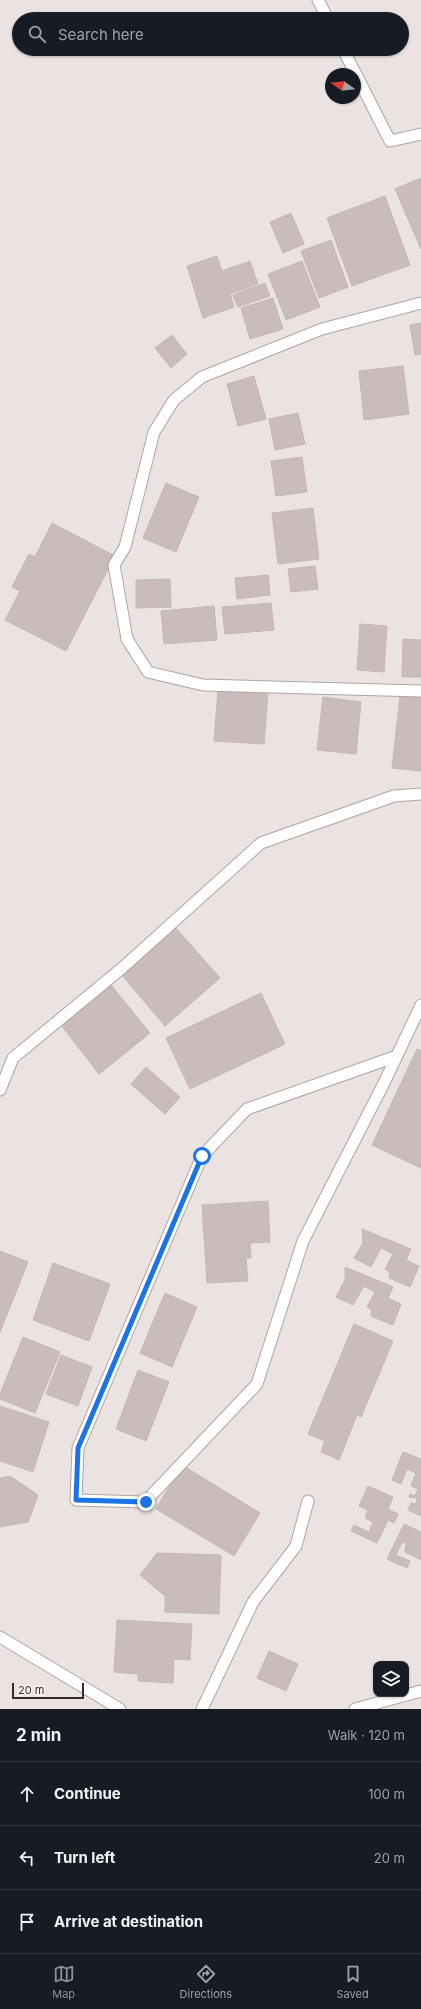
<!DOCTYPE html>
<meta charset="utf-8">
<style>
:root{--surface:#171b24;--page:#20242c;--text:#f1f3f6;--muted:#9ea1a6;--line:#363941;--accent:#8c9099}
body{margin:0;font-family:Inter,sans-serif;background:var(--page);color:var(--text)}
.controls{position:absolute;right:12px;bottom:12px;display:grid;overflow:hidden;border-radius:8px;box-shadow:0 1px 3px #0004}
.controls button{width:36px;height:36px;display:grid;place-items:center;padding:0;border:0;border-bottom:1px solid var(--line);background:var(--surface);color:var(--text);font:20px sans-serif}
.compass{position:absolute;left:325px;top:68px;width:36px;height:36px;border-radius:50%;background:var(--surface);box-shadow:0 1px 3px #0004;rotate:284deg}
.scale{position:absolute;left:12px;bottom:10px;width:72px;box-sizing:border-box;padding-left:4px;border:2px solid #3b2a22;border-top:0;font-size:11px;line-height:14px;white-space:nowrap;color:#3b2a22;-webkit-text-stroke:3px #f8f2f2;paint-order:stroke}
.stop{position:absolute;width:12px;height:12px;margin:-9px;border:3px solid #1a73e8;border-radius:50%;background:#fff}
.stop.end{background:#1a73e8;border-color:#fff;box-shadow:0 1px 4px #0008}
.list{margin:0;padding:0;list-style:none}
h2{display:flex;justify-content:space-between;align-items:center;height:52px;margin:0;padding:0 16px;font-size:17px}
h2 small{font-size:13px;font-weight:400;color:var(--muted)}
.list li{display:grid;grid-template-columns:26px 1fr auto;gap:12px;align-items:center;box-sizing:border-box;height:64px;padding:0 16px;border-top:1px solid var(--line)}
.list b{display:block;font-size:15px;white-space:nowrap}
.list em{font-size:13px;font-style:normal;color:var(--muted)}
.icon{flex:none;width:22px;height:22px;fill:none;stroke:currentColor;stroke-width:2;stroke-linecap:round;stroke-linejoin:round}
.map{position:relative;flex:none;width:421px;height:1709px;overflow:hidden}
.search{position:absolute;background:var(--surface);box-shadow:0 1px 3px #0004;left:12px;right:12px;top:12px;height:44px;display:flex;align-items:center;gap:10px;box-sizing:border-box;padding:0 14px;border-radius:22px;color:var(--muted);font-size:15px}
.sheet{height:244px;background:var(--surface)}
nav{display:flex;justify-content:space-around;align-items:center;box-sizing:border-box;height:56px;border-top:1px solid var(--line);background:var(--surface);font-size:11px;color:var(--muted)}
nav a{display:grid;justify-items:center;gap:2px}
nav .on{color:var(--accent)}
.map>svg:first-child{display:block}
</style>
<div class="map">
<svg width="421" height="1709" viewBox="0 0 421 1709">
<rect width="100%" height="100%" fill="#ebe3e1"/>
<g fill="#c9bcbb" stroke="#c5b7b4">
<path d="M421 178V249L395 189Z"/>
<path d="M385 196 410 265 352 286 327 218Z"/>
<path d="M291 213 304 244 283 253 270 222Z"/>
<path d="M331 240 348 287 319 298 301 251Z"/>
<path d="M217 256 222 271 250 261 258 284 230 294 234 307 203 318 187 266Z"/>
<path d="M302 261 320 307 286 320 268 274Z"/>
<path d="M265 283 270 296 238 307 233 295Z"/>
<path d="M273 298 283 329 250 339 241 308Z"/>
<path d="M421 323V354L415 355 410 325Z"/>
<path d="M172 335 187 354 171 368 155 348Z"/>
<path d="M403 366 409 414 364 420 359 371Z"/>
<path d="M254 376 266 419 238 426 227 384Z"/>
<path d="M298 413 305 444 275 450 269 419Z"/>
<path d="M302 457 307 492 276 496 271 461Z"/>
<path d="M166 483 199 497 176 552 143 538Z"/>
<path d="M313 508 319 559 278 564 272 513Z"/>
<path d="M52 523 115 556 66 651 5 620 20 591 12 587 29 554 35 557Z"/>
<path d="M315 566 318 589 291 592 288 569Z"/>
<path d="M268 575 270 595 237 599 235 578Z"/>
<path d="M170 579 171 607 136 608V580Z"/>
<path d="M271 603 274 630 225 634 222 607Z"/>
<path d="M214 606 217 640 164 644 161 611Z"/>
<path d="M360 624 387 626 384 672 357 670Z"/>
<path d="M403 639 421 640V677H402Z"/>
<path d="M218 690 268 693 264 744 214 741Z"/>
<path d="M400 696 421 698V771L392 768Z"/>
<path d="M323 697 361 702 356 754 317 750Z"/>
<path d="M175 927 220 978 165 1026 121 974Z"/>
<path d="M111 985 150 1033 99 1074 61 1025Z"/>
<path d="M261 993 285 1044 190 1089 166 1038Z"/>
<path d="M417 1049 421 1051V1168L372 1145Z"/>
<path d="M146 1067 180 1097 165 1114 131 1084Z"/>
<path d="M268 1201 270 1242 250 1243 251 1258H246L248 1281 207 1283 202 1205Z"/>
<path d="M362 1229 411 1249 406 1260 419 1266 410 1287 389 1278 390 1272 385 1269 393 1254 381 1248 371 1267 354 1258 363 1243Z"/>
<path d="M0 1251 28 1262 0 1332Z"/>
<path d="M53 1263 110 1284 89 1341 33 1320Z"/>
<path d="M345 1267 393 1287 388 1298 401 1304 393 1325 371 1316 372 1310 367 1307 375 1292 364 1286 353 1305 336 1297 345 1280Z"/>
<path d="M165 1293 197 1307 172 1367 140 1353Z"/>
<path d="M354 1324 393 1341 361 1417 357 1415 339 1460 321 1452 325 1441 308 1434Z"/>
<path d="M23 1337 60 1352 35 1413 0 1399V1394Z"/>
<path d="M61 1355 92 1367 78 1406 46 1394Z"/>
<path d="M138 1370 169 1382 146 1441 116 1429Z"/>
<path d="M0 1406 49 1422 33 1472 0 1461Z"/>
<path d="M403 1452 421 1459V1516L408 1510 411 1503 416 1504 417 1498 409 1497 410 1494 415 1496 418 1489 411 1486 416 1473 407 1469 401 1484 392 1480Z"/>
<path d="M182 1465 260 1513 234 1556 156 1509Z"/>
<path d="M10 1476 38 1495 28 1522 0 1527V1478Z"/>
<path d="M368 1486 393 1497 388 1509 398 1514 394 1523 388 1520 377 1543 351 1531 354 1525 369 1532 373 1522 365 1518 368 1510 359 1506Z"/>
<path d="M404 1524 421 1532V1560L405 1552 406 1543 402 1542 396 1555 410 1561 407 1568 387 1559Z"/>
<path d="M157 1553 221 1555 219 1614 165 1612V1596L140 1575Z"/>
<path d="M117 1620 192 1624 190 1660 174 1659 173 1683 138 1681V1674L114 1672Z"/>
<path d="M269 1651 298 1664 286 1691 257 1678Z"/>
</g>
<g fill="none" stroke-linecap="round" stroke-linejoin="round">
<g stroke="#afa4a0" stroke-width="13">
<g id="minor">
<path d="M318 0 328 19"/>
<path d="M343 49 390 141 421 134"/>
<path d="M421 303 322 329 202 377 174 400 154 432 125 547 114 565 127 639 148 672 203 685 421 691"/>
<path d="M397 1056 247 1109 202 1156 78 1448 76 1500 145 1502 257 1384 303 1241 384 1083 421 1005"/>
<path d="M0 1090 13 1058 121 969 261 843 394 796 421 794"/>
<path d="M0 1637 120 1709"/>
<path d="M202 1709 253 1602 296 1546 308 1501"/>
<path d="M355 1709 421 1691"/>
</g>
</g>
<use href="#minor" stroke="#fff" stroke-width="11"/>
</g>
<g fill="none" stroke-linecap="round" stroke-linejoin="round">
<path stroke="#1a73e8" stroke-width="5" d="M146 1502 76 1500 78 1448 202 1156"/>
</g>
</svg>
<div class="controls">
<button><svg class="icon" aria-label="layers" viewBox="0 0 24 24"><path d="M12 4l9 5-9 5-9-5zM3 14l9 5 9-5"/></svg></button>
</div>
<svg class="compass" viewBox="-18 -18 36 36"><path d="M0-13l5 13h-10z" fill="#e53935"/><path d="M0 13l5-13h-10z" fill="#9ea1a6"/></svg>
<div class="scale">20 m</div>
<div class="stop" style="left:202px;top:1156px"></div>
<div class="stop end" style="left:146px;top:1502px"></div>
<div class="search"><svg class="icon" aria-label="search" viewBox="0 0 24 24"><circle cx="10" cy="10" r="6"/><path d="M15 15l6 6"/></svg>Search here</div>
</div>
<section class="sheet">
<h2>2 min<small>Walk · 120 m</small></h2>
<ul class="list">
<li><svg class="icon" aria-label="ahead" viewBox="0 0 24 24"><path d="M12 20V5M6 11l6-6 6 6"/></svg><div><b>Continue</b></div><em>100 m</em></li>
<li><svg class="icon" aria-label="left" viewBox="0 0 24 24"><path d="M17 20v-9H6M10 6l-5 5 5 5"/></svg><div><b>Turn left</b></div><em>20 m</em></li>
<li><svg class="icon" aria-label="arrive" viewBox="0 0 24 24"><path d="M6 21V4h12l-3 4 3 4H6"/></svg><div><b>Arrive at destination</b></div></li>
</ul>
</section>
<nav>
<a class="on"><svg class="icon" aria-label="map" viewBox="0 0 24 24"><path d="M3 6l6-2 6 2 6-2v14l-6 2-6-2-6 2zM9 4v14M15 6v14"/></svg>Map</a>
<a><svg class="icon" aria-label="directions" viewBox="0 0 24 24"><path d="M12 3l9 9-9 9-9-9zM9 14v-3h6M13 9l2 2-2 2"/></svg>Directions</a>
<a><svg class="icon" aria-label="saved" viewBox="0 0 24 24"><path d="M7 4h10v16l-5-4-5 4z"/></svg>Saved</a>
</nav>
